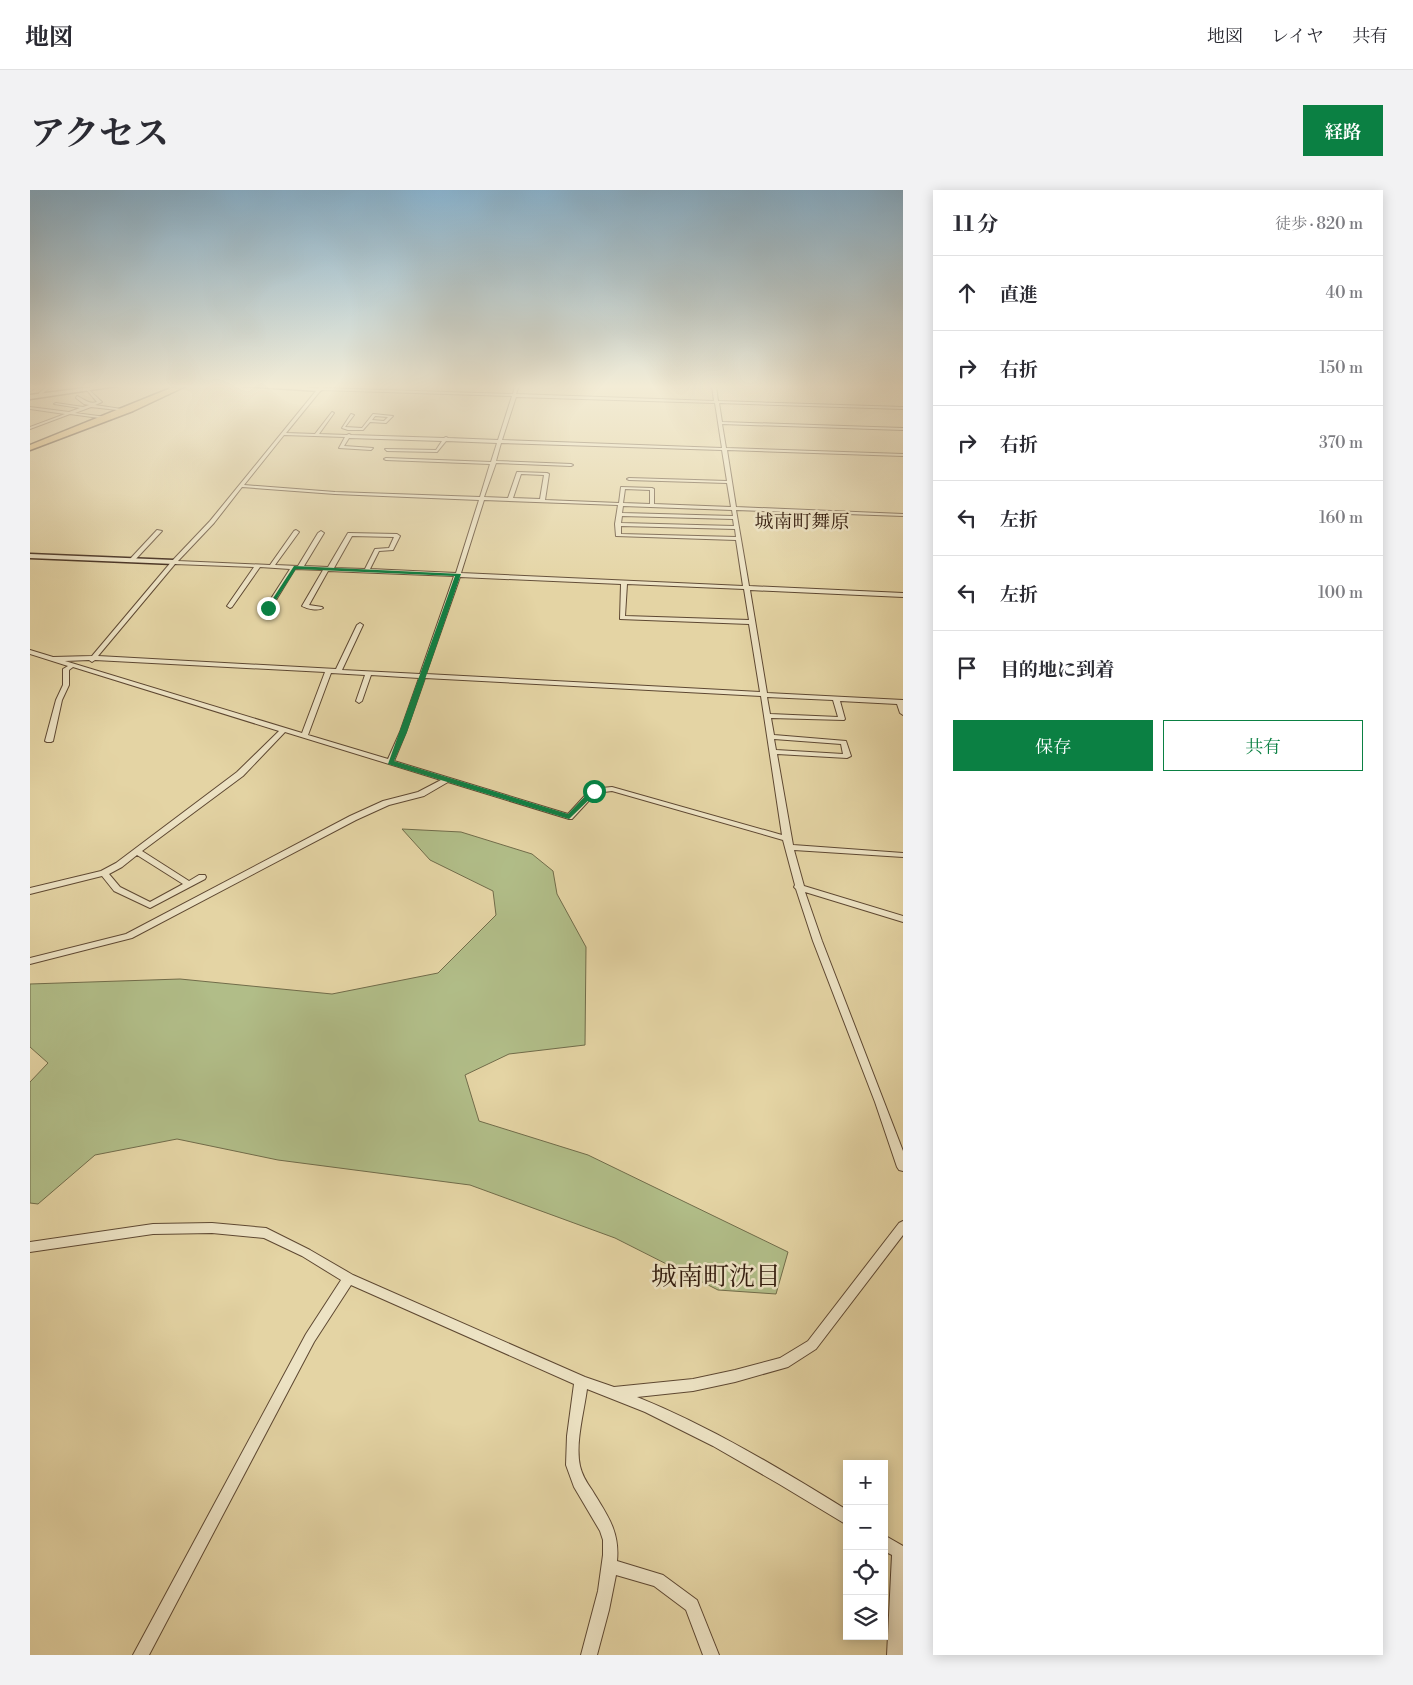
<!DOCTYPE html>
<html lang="ja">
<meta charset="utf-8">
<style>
:root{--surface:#fff;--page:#f2f2f3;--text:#2b2b33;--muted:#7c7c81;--line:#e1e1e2;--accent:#0b8043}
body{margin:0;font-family:"Libre Bodoni","Noto Serif JP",serif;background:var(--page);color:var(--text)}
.controls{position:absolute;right:15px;bottom:15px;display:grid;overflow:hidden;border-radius:0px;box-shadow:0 2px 12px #0003}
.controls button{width:45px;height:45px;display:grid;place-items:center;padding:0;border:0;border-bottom:1px solid var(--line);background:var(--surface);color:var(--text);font:25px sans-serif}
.stop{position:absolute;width:15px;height:15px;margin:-11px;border:4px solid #0b8043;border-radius:50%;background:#fff}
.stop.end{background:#0b8043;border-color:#fff;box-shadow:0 1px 5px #0008}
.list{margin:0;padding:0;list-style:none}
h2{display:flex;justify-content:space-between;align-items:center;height:65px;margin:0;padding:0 20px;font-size:21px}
h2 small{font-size:16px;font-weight:400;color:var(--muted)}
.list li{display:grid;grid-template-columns:32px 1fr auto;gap:15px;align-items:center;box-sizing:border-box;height:75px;padding:0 20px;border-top:1px solid var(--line)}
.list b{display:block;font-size:19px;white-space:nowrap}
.list em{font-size:16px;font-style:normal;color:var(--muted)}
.actions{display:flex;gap:10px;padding:15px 20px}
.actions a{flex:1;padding:11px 0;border:1px solid var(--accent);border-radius:0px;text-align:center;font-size:18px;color:var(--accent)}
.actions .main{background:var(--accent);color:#fff}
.icon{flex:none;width:28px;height:28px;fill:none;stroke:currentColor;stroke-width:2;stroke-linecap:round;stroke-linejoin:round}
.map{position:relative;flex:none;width:873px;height:1465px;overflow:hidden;border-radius:0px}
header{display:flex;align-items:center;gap:30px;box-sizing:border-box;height:70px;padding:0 25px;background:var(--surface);border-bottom:1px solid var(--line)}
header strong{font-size:24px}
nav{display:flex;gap:28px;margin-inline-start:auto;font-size:18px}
.intro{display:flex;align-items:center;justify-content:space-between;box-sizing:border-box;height:120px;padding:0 30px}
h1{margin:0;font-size:35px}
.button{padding:12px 22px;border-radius:0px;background:var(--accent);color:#fff;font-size:18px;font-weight:700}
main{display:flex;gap:30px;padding:0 30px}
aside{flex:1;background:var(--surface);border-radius:0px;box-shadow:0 2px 12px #0003}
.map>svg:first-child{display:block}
</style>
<header>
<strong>地図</strong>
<nav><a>地図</a><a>レイヤ</a><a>共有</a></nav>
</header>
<div class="intro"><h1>アクセス</h1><a class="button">経路</a></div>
<main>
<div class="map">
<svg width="873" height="1465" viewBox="0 0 873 1465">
<rect width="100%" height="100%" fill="#e4d4a4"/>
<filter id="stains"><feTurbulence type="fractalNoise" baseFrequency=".004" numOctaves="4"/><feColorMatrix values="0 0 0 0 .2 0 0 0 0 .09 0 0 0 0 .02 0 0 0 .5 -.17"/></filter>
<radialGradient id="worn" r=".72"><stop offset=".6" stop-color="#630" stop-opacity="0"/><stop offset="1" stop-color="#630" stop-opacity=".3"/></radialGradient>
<path fill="#b1bd88" stroke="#716c4a" d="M372 639 431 642 502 664 523 681 527 704 556 757 555 855 479 864 435 885 449 931 558 965 758 1062 746 1104 688 1100 585 1048 440 995 248 970 147 949 65 965 8 1014 0 1013V892L18 873 0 857V794L150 789 302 804 408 783 466 725 463 701 400 670Z"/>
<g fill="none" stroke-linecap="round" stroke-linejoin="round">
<g stroke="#5e4832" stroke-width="2">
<g id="street">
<path d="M4 196H9L0 201V198Z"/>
<path d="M17 196H22L12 204 11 207H9V203Z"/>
<path d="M290 196H294L292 198 483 204 485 196H489L486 204 684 211 682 196H686L688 211 873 217V219L689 213 692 232 873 238V240L692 234 696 258 873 264V266L697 260 706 317 873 324V326L706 320 719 396 873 403V407L720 400 737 503 873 510V525L870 523 867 514 810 511 815 529 814 530 741 528 744 545 816 551 821 566 817 568 747 564 763 655 873 663V667L764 660 774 696 873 726V732L775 702 792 751 873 961V981L869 980 867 977 845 912 783 751 766 699 764 697 765 695 753 650 582 601 566 603 542 629H539L418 592 394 606 359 615 326 630 102 748 0 774V768L96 744 320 626 353 611 388 602 411 590 255 542 213 586 112 661 159 691 169 685H175L176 687 175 689 120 718 84 701 72 686 0 704V698L71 681 86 673 207 582 249 541 43 477 39 480V495L32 510 23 551 21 552H17L15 551 26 510 33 495V479L38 476 0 464V460L23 467 62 466 142 371 180 331ZM291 200 482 206 468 250 418 248 416 247 414 248 321 245 319 244 317 245 289 244 304 223 302 222 285 244 256 243ZM486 207 685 213 692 258 472 250ZM254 245 315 247 309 258 341 260 343 258 314 256 319 248 412 251 406 260 355 259 357 261 407 262 416 251 467 253 461 272 356 268 354 269 356 270 460 274 450 307 305 302 214 295ZM471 253 692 260 697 291 599 288 597 289 599 290 697 293 701 317 624 314V299L622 298 591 297 589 313 515 310 519 284 517 283 487 282 478 308 454 307 466 273 541 276 543 275 541 274 466 271ZM491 284 514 285 510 309 483 308ZM212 297 305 304 449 310 426 383 340 379 349 361 363 360 370 346 367 344 318 343 298 377 274 376 294 343 291 341 288 343 268 376 245 375 269 342 266 340 264 341 240 375 148 371 184 333ZM595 299 620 300V314L593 313ZM454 310 588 315 585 334 586 346 706 350 713 396 431 383ZM593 316 702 320 703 326 592 323ZM592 326 703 329 704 336 591 333ZM591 336 705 339 706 347 591 344ZM322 346 364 347 359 358 345 359 335 379 304 378ZM145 374 224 377 197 416 200 418 202 417 230 377 260 379 235 418 238 420 241 418 265 379 293 380 272 416C277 419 288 421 293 418L292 417 279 415 298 381 424 386 390 484 312 480 333 435 330 433 327 435 306 479 68 466ZM430 387 591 394 590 429 719 434 730 502 396 484ZM597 394 714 399 719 430 595 426ZM59 470 62 472 65 470 295 482 272 543 35 471ZM301 483 335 485 326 511 329 513 332 511 341 485 389 488 370 542 358 569 278 545ZM395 488 731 506 752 645 582 597 561 599 538 624 364 571 376 542ZM737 507 803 510 808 527 740 524ZM744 549 811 554 813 564 746 560ZM107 665 153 694 120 712 90 697 79 684 92 677Z"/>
<path d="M56 199H58L72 212 65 215 98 220 96 221 61 217 45 223 76 227 77 229 40 224 0 239V237L35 224 0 219V217L39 222 50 218 24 214 26 213 53 217 59 215 54 214 46 208 47 206C54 209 59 215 67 212Z"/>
<path d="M321 224 324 225 315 237 332 238 343 224 363 226 356 233 340 232 333 240H318L312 238ZM345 226 358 227 354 231 342 230Z"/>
<path d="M127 340 132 341 104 371H100V369Z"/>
<path d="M873 1031V1045L786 1159 758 1177 705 1192 663 1201 607 1207C681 1237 749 1278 817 1320V1335L749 1294 683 1256 615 1222 557 1199C554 1222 545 1253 550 1276 552 1285 557 1293 562 1300 577 1325 590 1341 587 1371L633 1385 667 1410 689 1465H673L656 1420 624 1396 586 1385 579 1420 567 1465H551L568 1401 573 1365V1350L570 1341 544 1297 536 1275 537 1246 544 1194 321 1095 284 1152 119 1465H103L276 1144 311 1090 272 1066 234 1048 182 1043 123 1044 0 1062V1052L123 1034 182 1033 236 1038 280 1060 323 1085 555 1187 584 1197 663 1189 705 1180 750 1168 778 1151 869 1033Z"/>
<path d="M854 1345 873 1356V1465H857L862 1365 854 1361Z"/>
</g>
</g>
<g stroke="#311a0c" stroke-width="3">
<g id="secondary">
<path d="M70 196H87L0 209V205Z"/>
<path d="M212 196H262L293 199 290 201Z"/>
<path d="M0 364 144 370 148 372 144 374 0 368Z"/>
</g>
</g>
<g stroke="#311a0c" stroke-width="3">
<path id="highway" d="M146 196H156L103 221 0 260V255Z"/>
</g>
<use href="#street" fill="#ede3c4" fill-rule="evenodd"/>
<use href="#secondary" fill="#ede3c4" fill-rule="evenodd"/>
<use href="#highway" fill="#e2ba72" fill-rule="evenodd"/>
</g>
<linearGradient id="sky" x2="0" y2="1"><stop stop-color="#89b5d2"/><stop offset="0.49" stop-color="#f3ecd6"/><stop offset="1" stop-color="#f3ecd6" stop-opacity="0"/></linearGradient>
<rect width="873" height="401" fill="url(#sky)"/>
<path fill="#0b8043" d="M264 376 431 384 377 542 364 571 538 624 561 600H566V603L539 629 358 574 425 386 266 379 240 419H236Z"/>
<g text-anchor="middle" stroke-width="5" stroke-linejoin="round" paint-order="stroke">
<g font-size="19" fill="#311a0c" stroke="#ede3c4">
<text x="772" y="338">城南町舞原</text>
</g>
<g font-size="26" fill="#311a0c" stroke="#ede3c4">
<text x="686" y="1095">城南町沈目</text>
</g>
</g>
<rect width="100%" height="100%" filter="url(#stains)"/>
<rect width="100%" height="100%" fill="url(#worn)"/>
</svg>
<div class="controls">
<button>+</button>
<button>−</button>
<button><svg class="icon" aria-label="locate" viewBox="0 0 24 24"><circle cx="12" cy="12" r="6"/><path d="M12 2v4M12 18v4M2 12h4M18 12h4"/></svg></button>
<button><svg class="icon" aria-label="layers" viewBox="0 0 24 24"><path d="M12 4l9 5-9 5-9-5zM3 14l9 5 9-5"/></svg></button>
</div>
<div class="stop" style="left:564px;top:601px"></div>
<div class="stop end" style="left:238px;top:418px"></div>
</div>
<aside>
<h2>11 分<small>徒歩 · 820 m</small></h2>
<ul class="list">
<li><svg class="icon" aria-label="ahead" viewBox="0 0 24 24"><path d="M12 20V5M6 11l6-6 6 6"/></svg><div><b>直進</b></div><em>40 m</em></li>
<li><svg class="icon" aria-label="right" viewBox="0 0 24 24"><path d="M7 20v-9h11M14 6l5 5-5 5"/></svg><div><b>右折</b></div><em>150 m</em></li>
<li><svg class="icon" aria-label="right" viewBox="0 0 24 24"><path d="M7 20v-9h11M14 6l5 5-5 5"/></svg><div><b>右折</b></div><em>370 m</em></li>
<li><svg class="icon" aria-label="left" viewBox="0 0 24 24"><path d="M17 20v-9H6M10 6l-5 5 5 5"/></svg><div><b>左折</b></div><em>160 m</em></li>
<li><svg class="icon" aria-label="left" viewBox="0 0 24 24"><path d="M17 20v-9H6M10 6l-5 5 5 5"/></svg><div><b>左折</b></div><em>100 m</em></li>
<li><svg class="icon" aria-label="arrive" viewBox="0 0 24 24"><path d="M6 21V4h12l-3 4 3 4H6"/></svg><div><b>目的地に到着</b></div></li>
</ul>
<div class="actions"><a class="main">保存</a><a>共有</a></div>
</aside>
</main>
